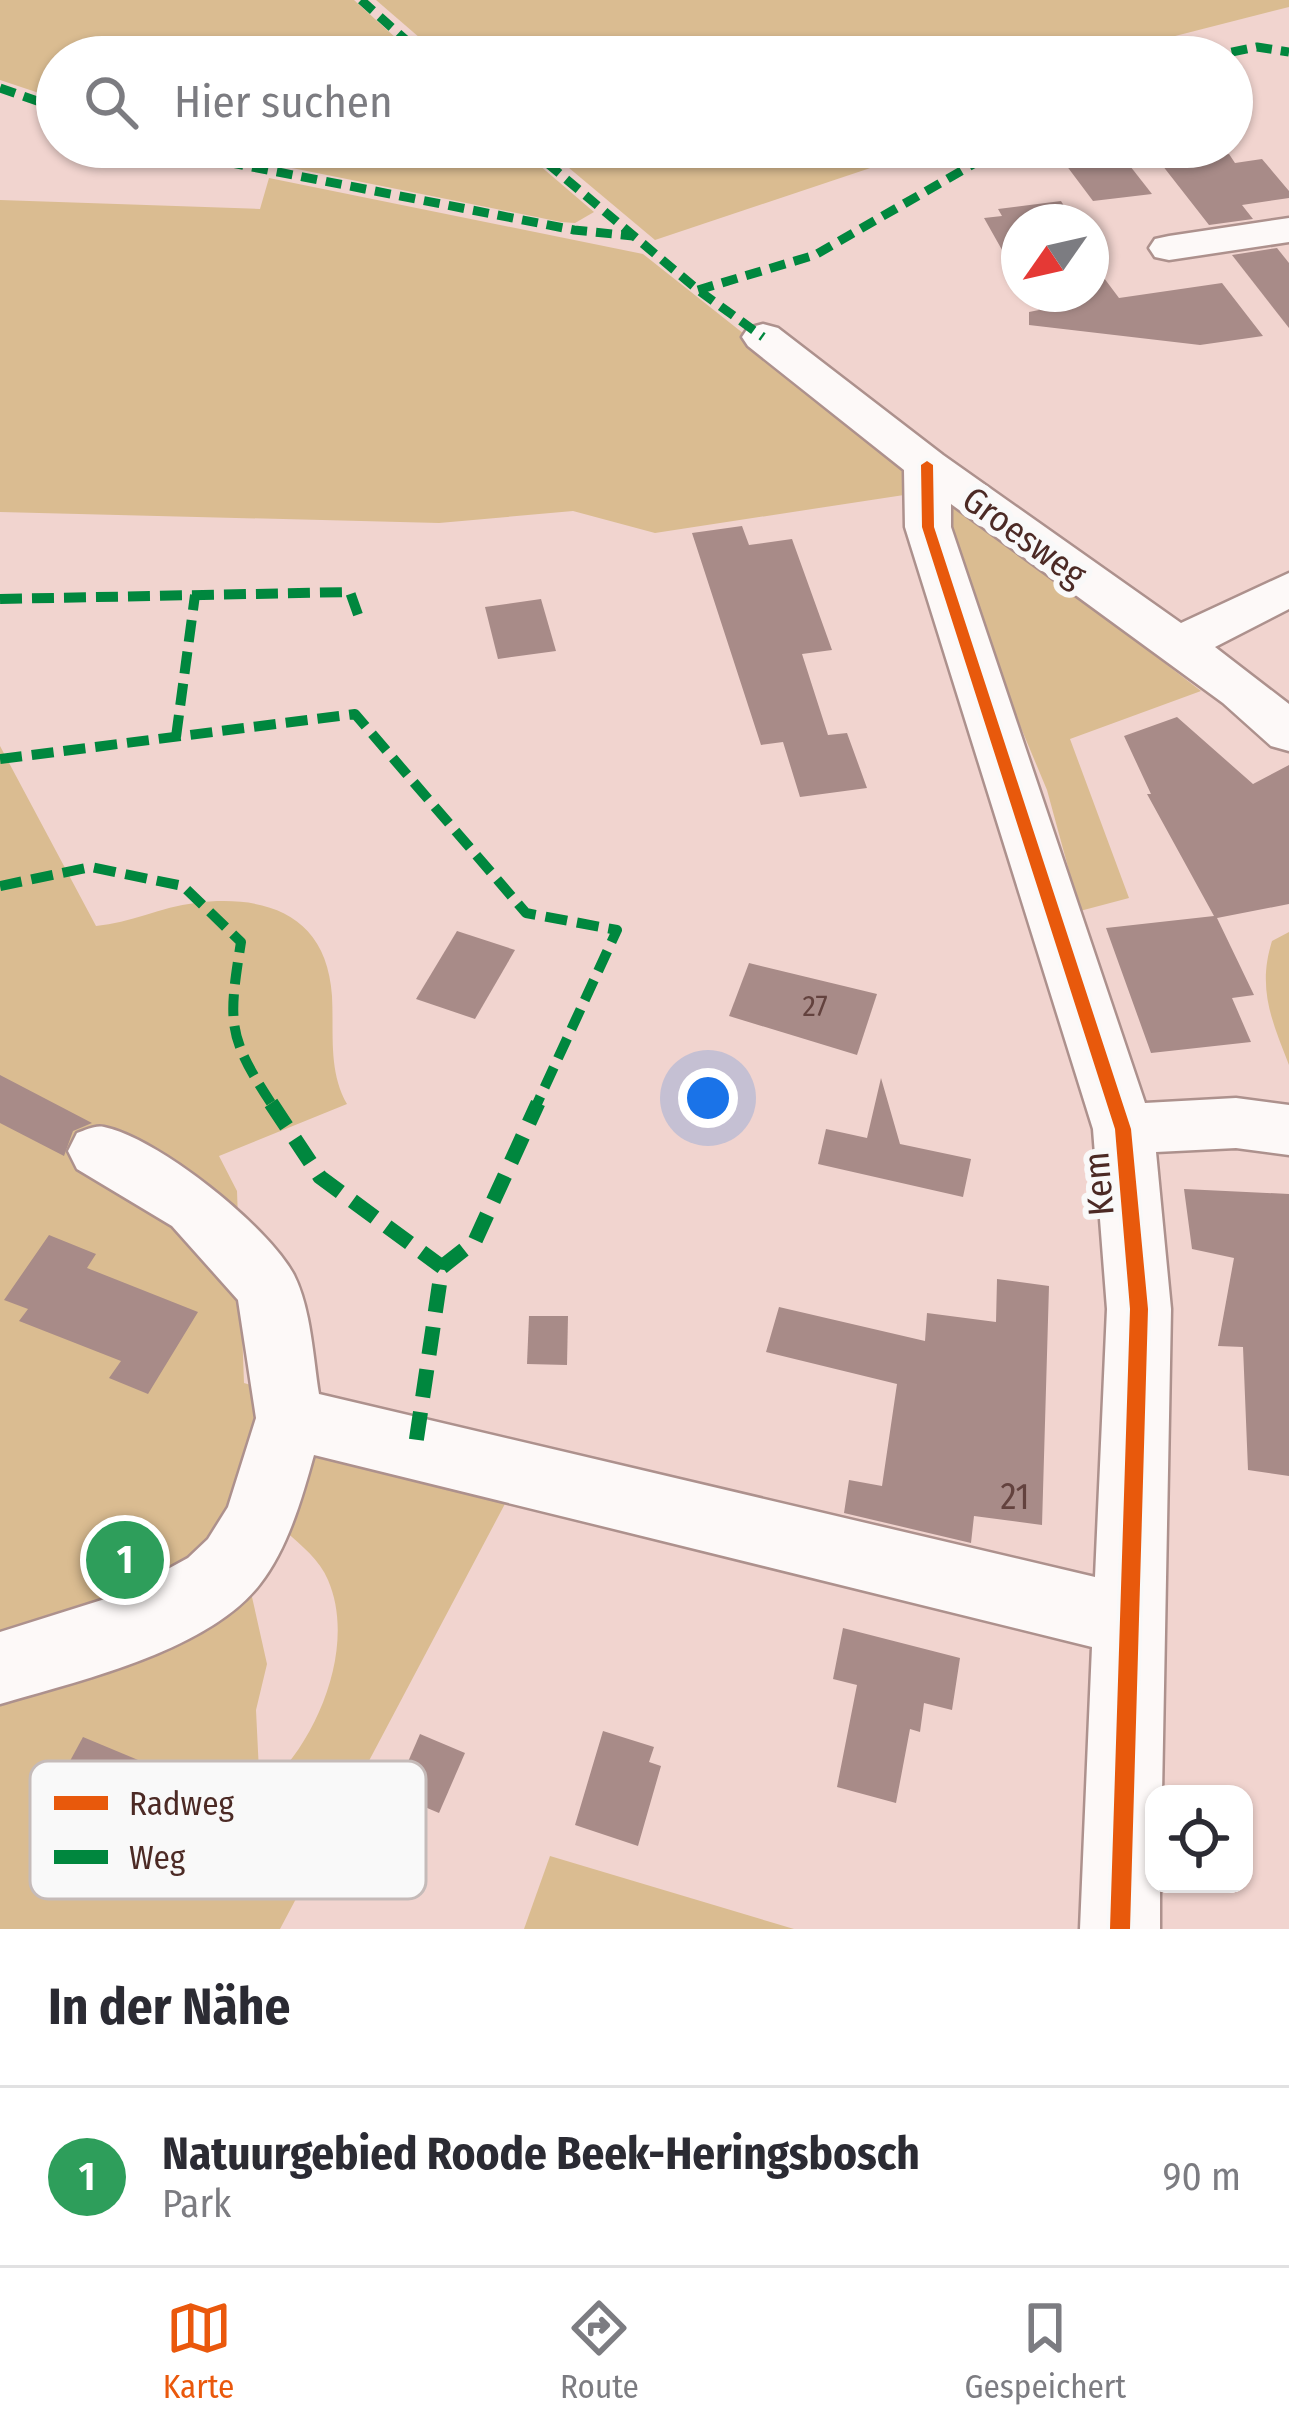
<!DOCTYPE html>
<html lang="de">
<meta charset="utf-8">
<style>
:root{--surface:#fff;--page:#f2f2f3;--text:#2b2b33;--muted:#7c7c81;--line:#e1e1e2;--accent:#ea580c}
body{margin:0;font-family:"Fira Sans Condensed",sans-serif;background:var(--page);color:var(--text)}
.controls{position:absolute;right:36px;bottom:36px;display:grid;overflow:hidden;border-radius:24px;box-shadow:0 3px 9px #0004}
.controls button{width:108px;height:108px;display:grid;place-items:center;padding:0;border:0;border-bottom:3px solid var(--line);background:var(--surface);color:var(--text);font:60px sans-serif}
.compass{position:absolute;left:1001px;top:204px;width:108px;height:108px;border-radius:50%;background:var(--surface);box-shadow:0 3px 9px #0004;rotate:236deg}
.you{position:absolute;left:708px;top:1098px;width:42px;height:42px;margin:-30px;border:9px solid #fff;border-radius:50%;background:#1a73e8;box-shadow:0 0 0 18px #1a73e833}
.badge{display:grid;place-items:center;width:78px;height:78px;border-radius:50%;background:var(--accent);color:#fff;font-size:39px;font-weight:700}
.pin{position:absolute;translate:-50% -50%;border:6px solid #fff;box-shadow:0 3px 12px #0006}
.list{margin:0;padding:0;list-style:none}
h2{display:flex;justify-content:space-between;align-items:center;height:156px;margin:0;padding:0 48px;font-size:51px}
h2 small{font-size:39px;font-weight:400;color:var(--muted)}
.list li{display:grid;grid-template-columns:78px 1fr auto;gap:36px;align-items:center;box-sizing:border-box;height:180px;padding:0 48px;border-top:3px solid var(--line)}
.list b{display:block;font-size:45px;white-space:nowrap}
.list p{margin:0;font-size:39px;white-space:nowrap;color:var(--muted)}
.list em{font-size:39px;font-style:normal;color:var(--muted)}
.icon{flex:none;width:66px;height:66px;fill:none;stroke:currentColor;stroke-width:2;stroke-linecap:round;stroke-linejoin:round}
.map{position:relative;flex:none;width:1289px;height:1929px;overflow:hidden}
.search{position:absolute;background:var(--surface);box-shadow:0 3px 9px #0004;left:36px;right:36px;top:36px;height:132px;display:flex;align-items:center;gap:30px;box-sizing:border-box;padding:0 42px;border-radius:66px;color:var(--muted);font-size:45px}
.sheet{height:336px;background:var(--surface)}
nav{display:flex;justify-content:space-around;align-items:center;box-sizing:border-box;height:168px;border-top:3px solid var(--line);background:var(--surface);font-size:33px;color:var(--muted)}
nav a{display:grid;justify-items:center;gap:6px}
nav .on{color:var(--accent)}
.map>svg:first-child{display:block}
</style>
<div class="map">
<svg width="1289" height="1929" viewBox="0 0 1289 1929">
<rect width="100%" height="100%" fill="#f1d4cf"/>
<g fill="#dabc91">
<path d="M0 0H354L417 57H57V99L0 80Z"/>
<path d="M376 0H1289V7L1093 57H442Z"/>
<path d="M208 147H518L594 212 575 223 561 222 262 162Z"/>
<path d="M544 147H933L655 240Z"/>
<path d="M269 178 643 254 917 471 904 495 655 533 573 511 439 523 0 512V200L260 209Z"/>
<path d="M955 502 1201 691 1070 739 1129 898 1080 911 1047 790 965 594 939 507Z"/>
<path d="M0 746 96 926C130 923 161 907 195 903 268 894 327 916 332 996 334 1033 328 1071 347 1104L219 1156 237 1191 244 1383 283 1394 248 1486 252 1597 267 1664 256 1710 260 1792C314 1749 358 1649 328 1580 320 1560 301 1545 285 1531L318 1444 507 1500 280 1929H0Z"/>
<path d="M1289 932V1065C1272 1021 1257 989 1272 941Z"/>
<path d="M550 1856 794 1929H524Z"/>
</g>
<g fill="#a88b88">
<path d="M1148 147H1194L1203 158 1229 154 1235 163 1262 159 1289 191V198L1242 205 1253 219 1209 225Z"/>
<path d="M1123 157 1152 194 1093 201 1066 165Z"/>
<path d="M1061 201 1074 222H1019V280L984 218 1002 216 998 209Z"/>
<path d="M1277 248 1289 263V328L1232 255Z"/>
<path d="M1091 251 1092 262 1119 298 1222 283 1263 336 1200 345 1029 325V312L1039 310 1028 294H1091Z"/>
<path d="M742 526 749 545 792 539 832 650 802 654 828 735 847 733 867 788 800 797 783 742 761 745 692 533Z"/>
<path d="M541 599 556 651 498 659 485 607Z"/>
<path d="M1177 717 1253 784 1289 765V904L1217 918 1254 995 1232 998 1251 1042 1151 1053 1106 928 1214 916 1147 794H1151L1124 736Z"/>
<path d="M457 931 515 950 475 1019 416 999Z"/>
<path d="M749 963 877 994 857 1055 729 1016Z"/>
<path d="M0 1075 92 1123 73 1131 64 1156 0 1123Z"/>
<path d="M881 1078 900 1144 971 1159 963 1197 818 1164 826 1129 867 1138Z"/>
<path d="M1184 1189 1289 1194V1476L1248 1470 1243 1347 1218 1346 1234 1258 1192 1249Z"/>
<path d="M49 1235 96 1254 87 1268 198 1312 148 1394 109 1378 121 1361 19 1321 28 1309 4 1300Z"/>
<path d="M997 1279 1049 1286 1042 1525 974 1516 971 1543 844 1513 849 1480 882 1486 897 1384 766 1352 779 1307 925 1341 927 1313 996 1322Z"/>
<path d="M529 1316H568L567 1365 527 1364Z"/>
<path d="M843 1628 960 1658 952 1710 924 1703 920 1732 910 1729 896 1803 837 1787 857 1685 833 1679Z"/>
<path d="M603 1731 654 1747 649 1762 661 1766 638 1846 575 1825Z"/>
<path d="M420 1734 465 1753 439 1813 394 1794Z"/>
<path d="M83 1737 186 1780 157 1837 52 1794Z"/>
</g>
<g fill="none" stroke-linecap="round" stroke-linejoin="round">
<g stroke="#ad918d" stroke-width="5">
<g id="minor">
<path d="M1289 218V242L1169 260 1155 257 1149 248 1155 239 1169 236Z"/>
<path d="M763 324 778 328 943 455 1181 623 1289 573V609L1215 647 1289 704V751L1271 746 1223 703 951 504V527L1145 1103 1236 1098 1289 1105V1155L1236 1148 1156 1152 1171 1309 1162 1794H1154V1884H1160V1929H1080L1092 1647 314 1455C302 1498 288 1548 260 1584 209 1651 78 1681 0 1704V1632L124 1593 188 1558 208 1539 228 1507 256 1418 238 1300 172 1226 77 1169 68 1151 77 1133C86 1130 95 1125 104 1127 158 1138 268 1226 294 1275 311 1309 313 1357 319 1394L1095 1577 1107 1309 1093 1129 905 527 904 470 748 346 742 337 748 328Z"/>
</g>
</g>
<use href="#minor" fill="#fdf9f8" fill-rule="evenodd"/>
<g stroke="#00873e" stroke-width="9" stroke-dasharray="16 9" stroke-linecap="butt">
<path d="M361 0 425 57"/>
<path d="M1207 57 1257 47 1289 52"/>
<path d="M0 88 57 108"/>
<path d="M180 147 232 163 574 230 633 236"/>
<path d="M528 147 698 290 763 337"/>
<path d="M698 290 815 255 1003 147"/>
</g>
<g stroke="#00873e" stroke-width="10" stroke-dasharray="22 10" stroke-linecap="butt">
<path d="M0 599 350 592 361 623"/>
<path d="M176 737 195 595"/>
<path d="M0 759 355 714 526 913 617 930 536 1106"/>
<path d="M0 886 91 867 183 886 241 942C228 1024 227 1036 273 1106"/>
</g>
<g stroke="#00873e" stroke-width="15" stroke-dasharray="28 15" stroke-linecap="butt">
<path d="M271 1103 320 1177 442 1267 415 1449"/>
<path d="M442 1267 475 1241 538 1103"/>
</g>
<g stroke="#f9f9f9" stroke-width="7">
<path id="cycleway" d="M927 461 933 465 934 527 1131 1129 1148 1309 1130 1929H1110L1130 1309 1115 1129 922 527 921 465Z"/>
</g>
<use href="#cycleway" fill="#e8590c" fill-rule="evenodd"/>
</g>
<g text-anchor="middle" stroke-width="12" stroke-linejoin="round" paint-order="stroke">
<g font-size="30" fill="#63423e">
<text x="815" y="1016">27</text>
</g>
<g font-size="36" fill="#4c2a25" stroke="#f9f9f9">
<text transform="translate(1025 536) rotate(36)" y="13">Groesweg</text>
<text transform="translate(1098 1184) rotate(-95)" y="13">Kem</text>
</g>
<g font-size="36" fill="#63423e">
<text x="1015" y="1509">21</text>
</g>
</g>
<rect x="30" y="1761" width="396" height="138" rx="18" fill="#f9f9f9" stroke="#c5bbb9" stroke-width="3"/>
<rect x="54" y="1796" width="54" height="14" fill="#e8590c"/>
<rect x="54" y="1850" width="54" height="14" fill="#00873e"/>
<g font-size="33" fill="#4c2a25">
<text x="129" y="1815">Radweg</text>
<text x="129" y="1869">Weg</text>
</g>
</svg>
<div class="controls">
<button><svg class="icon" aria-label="locate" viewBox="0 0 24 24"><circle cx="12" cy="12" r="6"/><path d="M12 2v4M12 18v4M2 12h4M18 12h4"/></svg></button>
</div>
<svg class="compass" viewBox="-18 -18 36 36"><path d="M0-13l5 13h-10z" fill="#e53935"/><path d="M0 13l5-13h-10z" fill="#7c7c81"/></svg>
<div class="you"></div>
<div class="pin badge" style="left:125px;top:1560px;background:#2e9e5b">1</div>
<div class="search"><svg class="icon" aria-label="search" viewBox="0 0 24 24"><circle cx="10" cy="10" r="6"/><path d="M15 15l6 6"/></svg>Hier suchen</div>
</div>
<section class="sheet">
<h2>In der Nähe<small></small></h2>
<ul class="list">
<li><span class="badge" style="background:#2e9e5b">1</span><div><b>Natuurgebied Roode Beek-Heringsbosch</b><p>Park</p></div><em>90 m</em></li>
</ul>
</section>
<nav>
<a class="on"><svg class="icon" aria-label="map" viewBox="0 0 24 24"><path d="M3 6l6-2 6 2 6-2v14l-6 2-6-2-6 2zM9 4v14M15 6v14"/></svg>Karte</a>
<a><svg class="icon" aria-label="directions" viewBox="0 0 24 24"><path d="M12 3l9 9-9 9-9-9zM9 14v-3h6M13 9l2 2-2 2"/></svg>Route</a>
<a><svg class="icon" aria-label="saved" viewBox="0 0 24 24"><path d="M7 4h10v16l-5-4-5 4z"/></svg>Gespeichert</a>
</nav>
